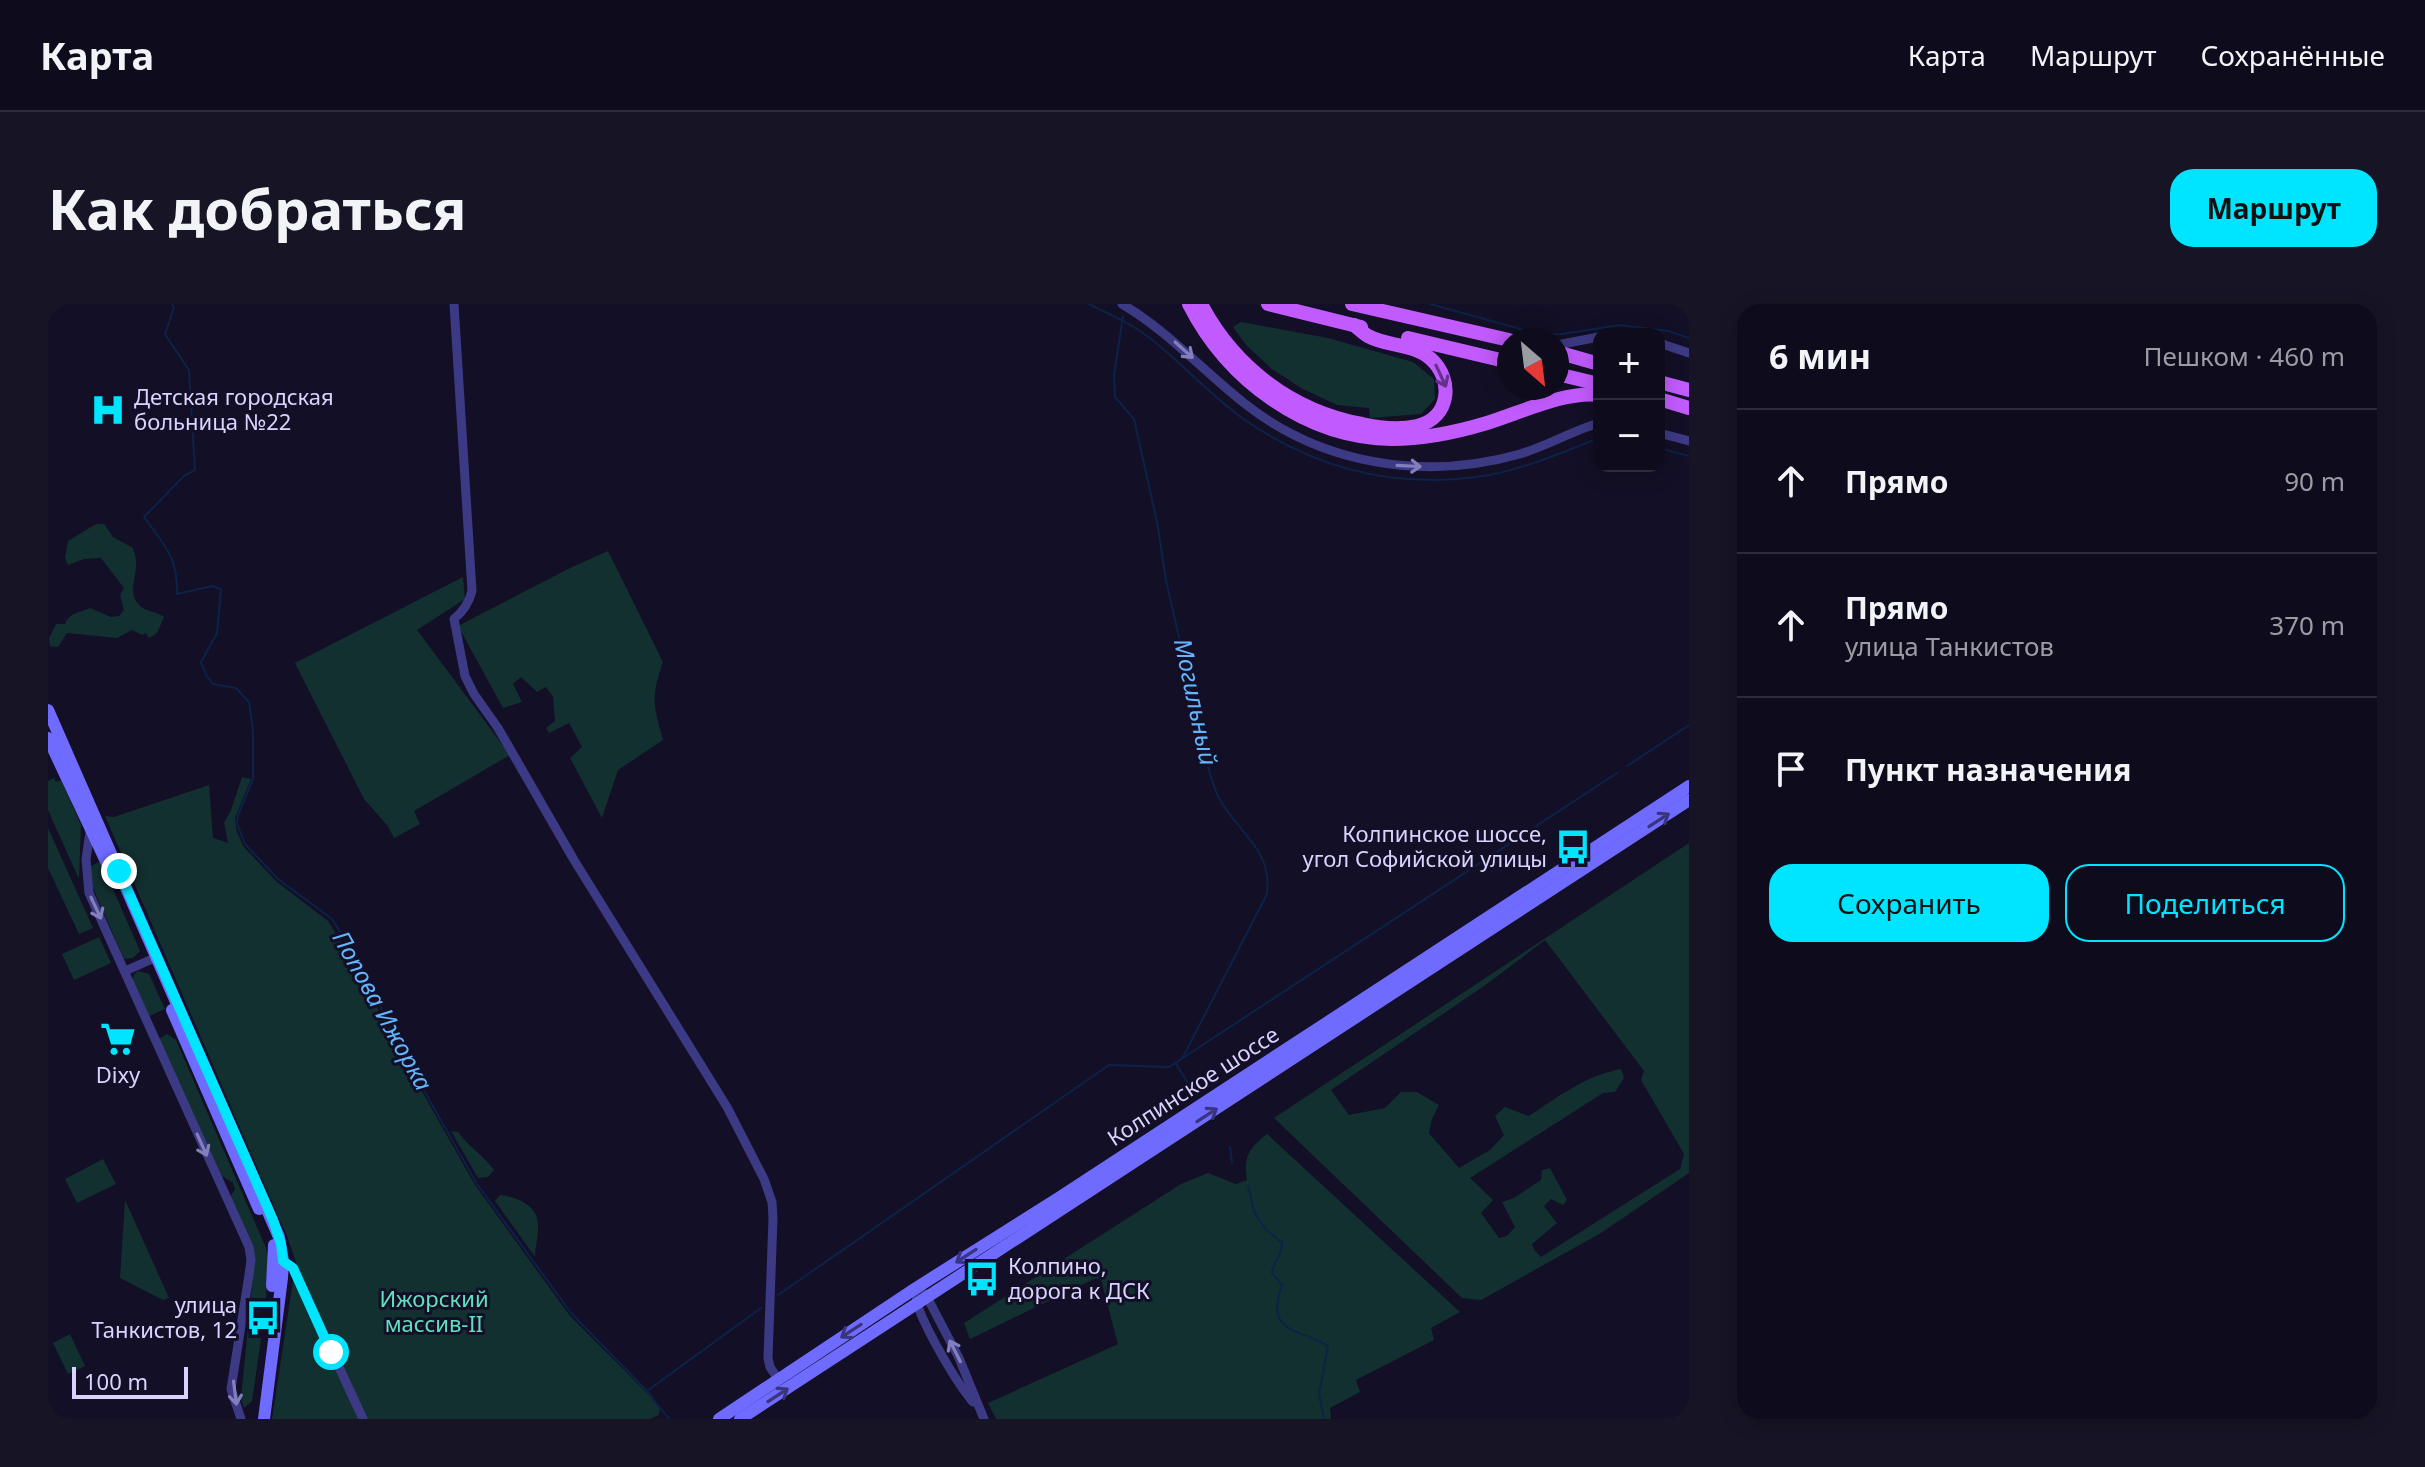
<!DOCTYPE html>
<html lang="ru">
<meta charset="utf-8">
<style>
:root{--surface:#0e0b1c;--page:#171425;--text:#f1f3f6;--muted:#9b9ba3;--line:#2e2b3b;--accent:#00e5ff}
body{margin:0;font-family:"Noto Sans",sans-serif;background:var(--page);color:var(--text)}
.controls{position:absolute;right:24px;top:24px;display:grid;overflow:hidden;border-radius:16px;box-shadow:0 4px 20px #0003}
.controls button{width:72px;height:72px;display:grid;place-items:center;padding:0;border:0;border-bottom:2px solid var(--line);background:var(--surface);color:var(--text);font:40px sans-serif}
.compass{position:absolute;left:1449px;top:24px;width:72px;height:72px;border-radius:50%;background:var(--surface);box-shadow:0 4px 20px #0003;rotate:152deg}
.scale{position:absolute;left:24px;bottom:20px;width:116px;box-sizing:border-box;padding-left:8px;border:4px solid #d9d4ff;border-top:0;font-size:22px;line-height:28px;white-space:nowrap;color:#d9d4ff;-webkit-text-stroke:6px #130f26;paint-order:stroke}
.stop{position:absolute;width:24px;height:24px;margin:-18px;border:6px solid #00e5ff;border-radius:50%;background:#fff}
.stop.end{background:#00e5ff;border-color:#fff;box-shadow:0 2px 8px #0008}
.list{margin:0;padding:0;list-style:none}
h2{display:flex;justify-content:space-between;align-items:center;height:104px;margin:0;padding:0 32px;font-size:34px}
h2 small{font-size:26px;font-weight:400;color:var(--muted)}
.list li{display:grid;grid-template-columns:52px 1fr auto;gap:24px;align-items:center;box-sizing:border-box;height:144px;padding:0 32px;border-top:2px solid var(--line)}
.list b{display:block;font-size:30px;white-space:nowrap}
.list p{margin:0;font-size:26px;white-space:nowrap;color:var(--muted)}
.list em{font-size:26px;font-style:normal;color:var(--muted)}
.actions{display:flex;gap:16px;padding:24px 32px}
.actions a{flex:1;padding:18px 0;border:2px solid var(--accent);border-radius:24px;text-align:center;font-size:28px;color:var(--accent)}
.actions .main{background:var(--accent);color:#111}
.icon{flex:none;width:44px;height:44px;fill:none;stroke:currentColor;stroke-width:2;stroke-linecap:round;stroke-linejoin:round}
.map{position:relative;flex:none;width:1641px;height:1115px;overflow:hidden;border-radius:24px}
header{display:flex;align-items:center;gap:48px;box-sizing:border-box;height:112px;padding:0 40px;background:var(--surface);border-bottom:2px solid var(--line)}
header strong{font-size:38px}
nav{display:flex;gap:44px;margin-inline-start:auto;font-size:28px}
.intro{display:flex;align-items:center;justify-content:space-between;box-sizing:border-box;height:192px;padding:0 48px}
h1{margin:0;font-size:56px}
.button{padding:20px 36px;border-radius:24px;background:var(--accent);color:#111;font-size:28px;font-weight:700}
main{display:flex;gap:48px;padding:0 48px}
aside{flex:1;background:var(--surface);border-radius:24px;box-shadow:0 4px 20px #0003}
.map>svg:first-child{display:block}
</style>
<header>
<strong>Карта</strong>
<nav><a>Карта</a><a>Маршрут</a><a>Сохранённые</a></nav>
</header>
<div class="intro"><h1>Как добраться</h1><a class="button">Маршрут</a></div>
<main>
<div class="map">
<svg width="1641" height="1115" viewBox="0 0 1641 1115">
<rect width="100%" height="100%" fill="#130f26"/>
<g fill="#12302f" fill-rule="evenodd">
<path d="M1193 18 1280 34 1365 58 1386 75 1387 95 1373 110 1322 114 1321 104 1289 101 1253 84 1224 65 1199 42 1185 23Z"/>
<path d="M48 220H56L65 233 85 244C86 249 88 253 88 257 90 272 78 288 92 302 99 308 108 307 116 313L109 329 101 334 98 329 94 331 84 326 69 334 19 329 10 343 2 342 1 334 8 320H17C22 308 31 309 42 304L63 313 71 312 76 306 72 291 76 284 53 254 36 255 20 261 17 254 20 237Z"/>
<path d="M560 247 615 358C603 393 605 400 615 436L570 466 554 514 522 454 534 443 521 419 501 429 498 424 507 417 505 393 498 383 489 388 473 373 465 380 474 398 455 404 410 322 522 264Z"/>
<path d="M415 273 417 295 369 326 462 451 366 507 372 520 346 534 339 521 316 495 247 359Z"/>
<path d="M194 473 203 475 187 514 188 525 195 542 229 578 280 617 307 660 355 754 427 881 522 1012 601 1091 612 1105 611 1111 602 1115H318L255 979 239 932 57 512 66 513 161 481 165 534 180 539 176 519 183 506Z"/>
<path d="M6 474 8 478 13 476 33 521 31 575 0 506V477Z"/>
<path d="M0 524 45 624 31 630 0 564Z"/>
<path d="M1641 539V869L1553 929 1433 996 1414 994 1226 814ZM1497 636 1596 767 1593 776 1636 850 1632 865 1493 953 1487 947 1484 940 1509 919 1496 902 1503 895 1515 901 1519 896 1502 864 1494 866 1493 876 1466 894 1454 898 1467 923 1459 932 1451 934 1433 909 1445 896 1422 874 1555 789 1567 788 1576 774 1573 765C1538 771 1510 793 1481 812L1457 803 1447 812 1456 831 1442 846 1411 864 1381 829 1384 815 1391 801 1369 788H1353L1337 804 1301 811 1283 786 1439 680Z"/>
<path d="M51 558 54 560 92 647 85 654 76 655 45 584 43 562Z"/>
<path d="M51 633 63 659 26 676 14 650Z"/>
<path d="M90 667 101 670 117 705 101 712 85 676 86 670Z"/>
<path d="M119 730 128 736 218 944 220 960 218 995 208 1011 213 1035 204 1097 196 1104 193 1095 206 961 181 895 187 885 185 879 174 872 111 735Z"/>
<path d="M403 827 410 828C421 843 435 851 446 866L440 873 430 874Z"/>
<path d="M1219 830 1412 1008 1383 1024 1386 1036 1308 1076 1312 1088 1282 1104 1283 1115H948L940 1099 1070 1040 1053 976 1048 974 922 1035 916 1019 1133 880 1160 869 1188 880 1199 876C1195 853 1201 844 1219 830Z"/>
<path d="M55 855 68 880 29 899 17 875Z"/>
<path d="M452 891C469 893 489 901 490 920 491 931 487 942 487 953L447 897Z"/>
<path d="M77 896 121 994 115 996 72 974Z"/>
<path d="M246 970 312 1115H224Z"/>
<path d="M22 1030 37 1062 20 1070 5 1039Z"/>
</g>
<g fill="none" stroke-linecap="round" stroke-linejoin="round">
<g stroke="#0c2248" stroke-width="2">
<path d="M124 0 126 4 117 30 141 66 147 166 136 172 96 213C117 242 130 253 129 290L164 282 173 285 169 329 153 358 158 371 165 380 188 384 201 398 205 426V475L190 511 189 520 197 540 230 575 284 615 309 655 357 753 429 880 523 1009 599 1087 621 1115"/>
<path d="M1041 0C1058 9 1079 17 1095 29 1131 55 1160 90 1197 116 1271 167 1352 186 1441 171 1479 164 1515 148 1551 134"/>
<path d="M1382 0 1494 31 1514 30 1572 21 1620 27 1641 34"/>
<path d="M1075 13 1066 70 1067 93 1086 115 1109 218 1118 276 1162 470C1165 478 1167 487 1171 494 1190 529 1225 546 1219 590L1135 753"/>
<path d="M1611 144 1641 152"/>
<path d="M1579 462 1641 421"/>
<path d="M1128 760 1142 782"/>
<path d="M1182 843 1184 858"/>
<path d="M1200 882C1204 891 1203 901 1207 909 1214 924 1223 929 1234 939 1234 954 1225 957 1224 969L1234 981C1216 1031 1252 1024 1280 1042L1271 1090 1276 1115"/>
<path d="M730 991 1061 761 1121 763 1569 469"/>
<path d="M599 1087 713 1004"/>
</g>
<g stroke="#3d3a85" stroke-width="9">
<path d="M406 0 424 287C421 299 416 307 406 315L417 372 426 390 450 424 526 556 679 803 716 875 724 898 725 914 720 1054 722 1063 730 1075"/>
<path d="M1074 0C1120 27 1154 66 1196 99 1274 161 1377 177 1472 150 1499 142 1524 127 1551 119"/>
<path d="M1611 39 1641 49"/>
<path d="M1509 41 1551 33"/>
<path d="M1611 129 1641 137"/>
<path d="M42 528 38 555 41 589 201 943 203 956 201 971 183 1085 193 1115"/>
<path d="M77 667 102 656"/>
<path d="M235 957 245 964 315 1115"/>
<path d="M868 984C868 991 868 997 870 1003 880 1029 907 1077 925 1098"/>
<path d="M875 989 879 993 911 1054 936 1115"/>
</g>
<g stroke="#6f6bff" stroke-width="12">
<path d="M0 406 231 933 235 957 234 974 216 1115"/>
<path d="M0 434 63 568"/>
<path d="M124 706 211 905"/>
<path d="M224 982 226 941"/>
<path d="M671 1115 868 984 1012 893 1641 482"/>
<path d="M692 1115 1641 496"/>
</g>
<g stroke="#c25bff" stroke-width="14">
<path d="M1141 0C1179 75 1257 134 1344 135 1376 135 1409 128 1439 119 1472 109 1516 87 1551 91"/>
<path d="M1153 0C1186 63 1244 107 1314 120 1332 124 1351 126 1369 122 1402 114 1406 76 1383 55 1365 39 1340 43 1320 32 1315 29 1310 24 1306 21"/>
<path d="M1220 0 1313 23"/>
<path d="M1304 0 1461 36"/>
<path d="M1360 34 1461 58"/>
<path d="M1509 48 1551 60"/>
<path d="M1509 70 1551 80"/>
<path d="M1611 78 1641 86"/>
<path d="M1611 95 1641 104"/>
</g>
</g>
<defs><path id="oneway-shaft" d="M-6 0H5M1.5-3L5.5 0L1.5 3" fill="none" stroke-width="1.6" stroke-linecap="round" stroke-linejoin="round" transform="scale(2)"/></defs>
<g stroke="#837fbc">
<use href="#oneway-shaft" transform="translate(1136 46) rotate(42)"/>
<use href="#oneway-shaft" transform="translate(1361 162) rotate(3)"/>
<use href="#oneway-shaft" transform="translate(48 604) rotate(65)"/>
<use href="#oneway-shaft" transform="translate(154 841) rotate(66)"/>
<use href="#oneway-shaft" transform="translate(907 1047) rotate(-117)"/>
<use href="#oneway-shaft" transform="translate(187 1089) rotate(83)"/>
</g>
<use stroke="#623188" href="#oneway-shaft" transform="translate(1393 72) rotate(65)"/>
<g stroke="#38347d">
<use href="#oneway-shaft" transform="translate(1611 516) rotate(-33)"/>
<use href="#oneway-shaft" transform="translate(1159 811) rotate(-33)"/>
<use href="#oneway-shaft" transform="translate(918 952) rotate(147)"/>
<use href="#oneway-shaft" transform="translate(803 1027) rotate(147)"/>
<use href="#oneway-shaft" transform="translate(730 1091) rotate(-33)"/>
</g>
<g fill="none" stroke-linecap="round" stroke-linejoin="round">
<path stroke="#00e5ff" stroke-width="10" d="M71 567 225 916 233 940 235 957 245 964 283 1048"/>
</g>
<defs>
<g id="hospital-bare" transform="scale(2.76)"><path d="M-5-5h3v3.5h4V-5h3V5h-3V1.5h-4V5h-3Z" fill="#00e5ff" stroke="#130f26" stroke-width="2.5" paint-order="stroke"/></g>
<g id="bus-bare" transform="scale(2.76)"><path d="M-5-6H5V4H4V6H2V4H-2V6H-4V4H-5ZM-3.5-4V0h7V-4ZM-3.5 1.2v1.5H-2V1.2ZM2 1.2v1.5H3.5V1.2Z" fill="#00e5ff" stroke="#130f26" stroke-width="2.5" paint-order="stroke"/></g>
<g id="supermarket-bare" transform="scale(2.76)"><path d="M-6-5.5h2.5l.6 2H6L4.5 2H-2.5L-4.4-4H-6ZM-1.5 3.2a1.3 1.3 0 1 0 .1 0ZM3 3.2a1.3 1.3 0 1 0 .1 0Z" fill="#00e5ff" stroke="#130f26" stroke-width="2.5" paint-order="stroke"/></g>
</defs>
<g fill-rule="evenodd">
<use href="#hospital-bare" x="60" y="106"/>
<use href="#bus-bare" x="1525" y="543"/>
<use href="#supermarket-bare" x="70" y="735"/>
<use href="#bus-bare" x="934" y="975"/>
<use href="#bus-bare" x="215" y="1014"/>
</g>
<g text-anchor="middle" stroke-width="6" stroke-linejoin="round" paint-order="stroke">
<g font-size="22" fill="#d9d4ff" stroke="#130f26" text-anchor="start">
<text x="86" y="101">Детская городская<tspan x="86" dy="25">больница №22</tspan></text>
<text x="1499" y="538" text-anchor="end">Колпинское шоссе,<tspan x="1499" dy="25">угол Софийской улицы</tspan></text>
<text x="70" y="779" text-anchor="middle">Dixy</text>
<text x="960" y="970">Колпино,<tspan x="960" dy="25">дорога к ДСК</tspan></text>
<text x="189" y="1009" text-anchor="end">улица<tspan x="189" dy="25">Танкистов, 12</tspan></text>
</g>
<g font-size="22" fill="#d9d4ff" stroke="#130f26">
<text transform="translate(1145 782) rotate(-33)" y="8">Колпинское шоссе</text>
</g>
<g font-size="22" fill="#5fe0c0" stroke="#130f26">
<text x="386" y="1003">Ижорский<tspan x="386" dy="25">массив-II</tspan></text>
</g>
<g font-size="24" font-style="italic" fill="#62b6ff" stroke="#130f26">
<text transform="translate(1147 398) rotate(78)" y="8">Могильный</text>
<text transform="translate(334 707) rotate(61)" y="8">Попова Ижорка</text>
</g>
</g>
</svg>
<div class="controls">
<button>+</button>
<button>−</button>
</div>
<svg class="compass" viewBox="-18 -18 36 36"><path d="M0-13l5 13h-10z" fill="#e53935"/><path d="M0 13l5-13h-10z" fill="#9b9ba3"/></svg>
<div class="scale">100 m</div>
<div class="stop" style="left:283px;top:1048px"></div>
<div class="stop end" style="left:71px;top:567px"></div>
</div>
<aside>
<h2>6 мин<small>Пешком · 460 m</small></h2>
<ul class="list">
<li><svg class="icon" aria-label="ahead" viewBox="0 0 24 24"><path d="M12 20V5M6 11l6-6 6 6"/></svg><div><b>Прямо</b></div><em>90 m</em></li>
<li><svg class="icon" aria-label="ahead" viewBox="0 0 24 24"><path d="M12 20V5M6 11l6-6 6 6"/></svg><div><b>Прямо</b><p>улица Танкистов</p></div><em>370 m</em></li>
<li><svg class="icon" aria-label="arrive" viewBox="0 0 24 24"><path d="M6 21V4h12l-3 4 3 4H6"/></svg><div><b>Пункт назначения</b></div></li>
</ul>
<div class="actions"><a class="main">Сохранить</a><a>Поделиться</a></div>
</aside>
</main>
